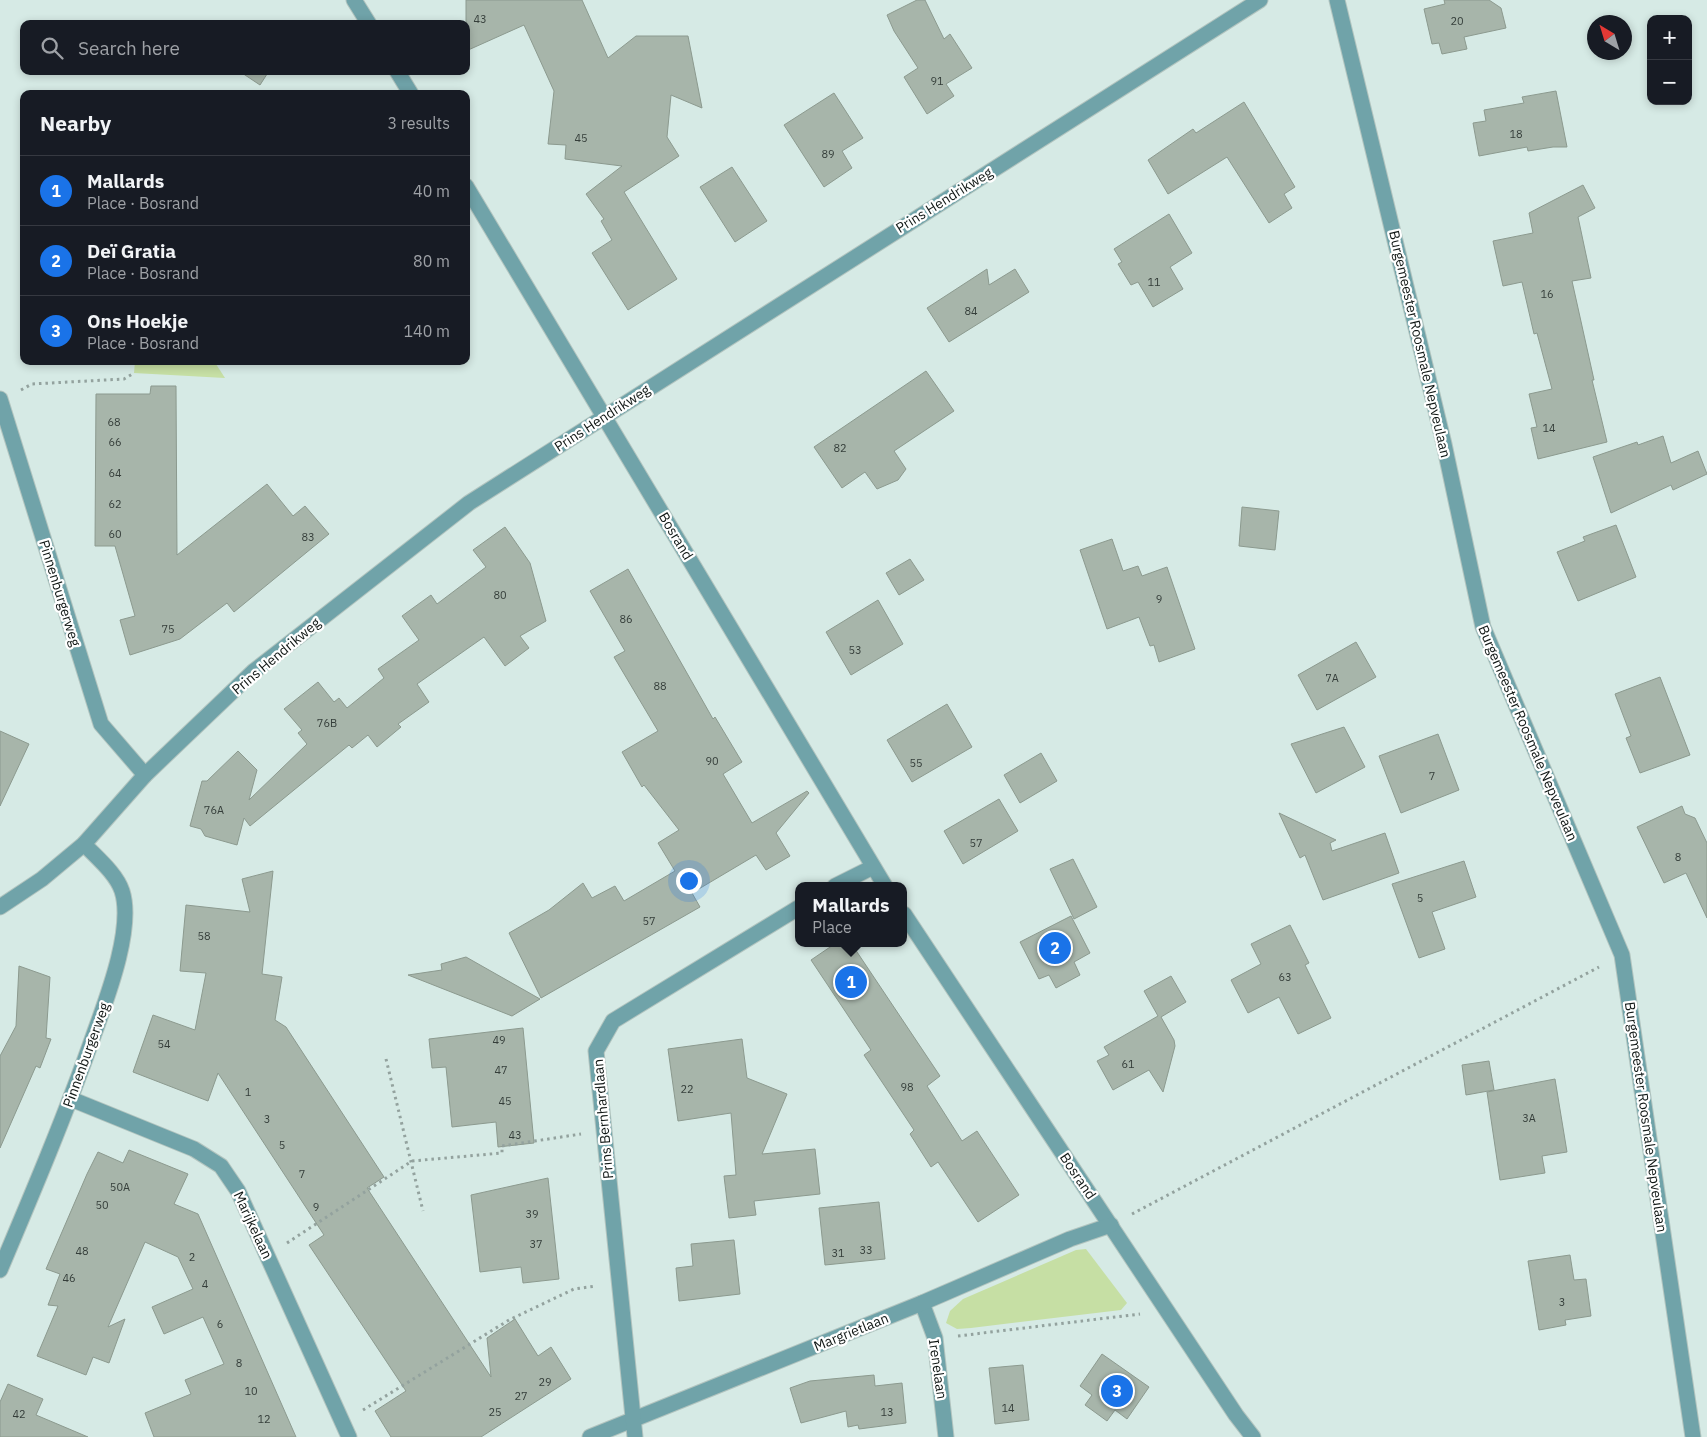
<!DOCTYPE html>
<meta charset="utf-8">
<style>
:root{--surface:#171b24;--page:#20242c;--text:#f1f3f6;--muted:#9ea1a6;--line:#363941;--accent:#1a73e8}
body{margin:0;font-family:"IBM Plex Sans",sans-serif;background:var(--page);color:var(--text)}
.controls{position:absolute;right:15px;top:15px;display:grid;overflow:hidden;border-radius:10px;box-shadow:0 2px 8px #0003}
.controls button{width:45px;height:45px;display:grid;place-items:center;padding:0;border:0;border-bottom:1px solid var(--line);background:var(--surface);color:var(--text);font:25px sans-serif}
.compass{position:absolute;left:1587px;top:15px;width:45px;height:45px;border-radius:50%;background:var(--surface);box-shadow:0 2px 8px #0003;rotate:322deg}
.you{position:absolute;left:688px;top:880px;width:18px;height:18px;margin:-12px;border:4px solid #fff;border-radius:50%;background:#1a73e8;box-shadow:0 0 0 8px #1a73e833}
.badge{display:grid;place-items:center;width:32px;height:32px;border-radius:50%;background:var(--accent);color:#fff;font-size:16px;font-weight:700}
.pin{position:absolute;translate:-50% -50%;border:2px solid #fff;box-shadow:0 1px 5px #0006}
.popup{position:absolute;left:795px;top:882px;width:112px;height:65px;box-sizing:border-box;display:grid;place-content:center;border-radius:10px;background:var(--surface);filter:drop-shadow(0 1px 4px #0005);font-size:16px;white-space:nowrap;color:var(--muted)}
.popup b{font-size:19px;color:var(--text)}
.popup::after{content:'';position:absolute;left:50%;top:100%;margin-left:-10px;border:10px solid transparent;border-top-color:var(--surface)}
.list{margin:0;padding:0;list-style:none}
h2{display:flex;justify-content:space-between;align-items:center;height:65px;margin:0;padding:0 20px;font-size:21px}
h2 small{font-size:16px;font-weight:400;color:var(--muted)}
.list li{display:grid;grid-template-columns:32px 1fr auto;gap:15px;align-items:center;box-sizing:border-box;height:70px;padding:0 20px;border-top:1px solid var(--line)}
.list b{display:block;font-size:19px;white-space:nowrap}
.list p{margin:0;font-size:16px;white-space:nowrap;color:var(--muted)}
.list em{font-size:16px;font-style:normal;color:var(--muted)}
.icon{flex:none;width:28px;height:28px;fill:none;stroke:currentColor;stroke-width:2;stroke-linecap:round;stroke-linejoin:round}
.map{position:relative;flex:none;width:1707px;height:1437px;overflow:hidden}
.search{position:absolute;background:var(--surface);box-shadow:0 2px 8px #0003;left:20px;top:20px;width:450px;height:55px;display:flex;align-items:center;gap:12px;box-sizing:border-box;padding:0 18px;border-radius:10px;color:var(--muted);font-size:19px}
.panel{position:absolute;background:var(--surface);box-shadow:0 2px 8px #0003;left:20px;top:90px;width:450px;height:275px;border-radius:10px}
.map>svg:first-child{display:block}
</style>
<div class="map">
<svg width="1707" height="1437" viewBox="0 0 1707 1437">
<rect width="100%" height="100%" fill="#d6eae5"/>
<g fill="#c6dfa4">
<path d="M135 361H214L225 378 134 373Z"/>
<path d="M1086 1249 1127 1303 1121 1310 971 1328 957 1329 946 1323 950 1311 963 1299 1076 1250Z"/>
</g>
<g fill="#a7b5aa" stroke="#8c9a8f">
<path d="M466 0H582L608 58 636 36H688L702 108 671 95 667 137 679 156 624 192 677 279 628 310 592 253 612 240 601 221 604 219 586 194 622 166 565 159 566 145 548 144 554 91 524 25 466 51Z"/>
<path d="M917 0H925L944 39 950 34 972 68 946 84 954 96 927 114 904 77 918 68 894 31 887 15Z"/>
<path d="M1444 0H1489L1501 8 1506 28 1464 37 1467 49 1442 54 1439 43 1432 44 1424 9 1445 4Z"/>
<path d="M239 71H269L260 85Z"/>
<path d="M1556 91 1567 147H1553L1528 151 1527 147 1479 156 1473 123 1486 121 1484 110 1524 103 1522 97Z"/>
<path d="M834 93 863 138 842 151 852 168 824 187 784 125Z"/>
<path d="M1244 102 1295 187 1284 194 1292 208 1269 223 1227 157 1168 194 1148 160 1193 129 1196 133Z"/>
<path d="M732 167 767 221 735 242 700 187Z"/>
<path d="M1583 185 1595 208 1578 217 1591 278 1572 281 1594 380H1592L1607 442 1538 459 1531 428 1537 427 1529 394 1552 389 1537 333 1534 334 1522 282 1503 286 1493 241 1533 233 1529 213Z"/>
<path d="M1169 214 1192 253 1170 267 1183 289 1153 307 1138 282 1131 285 1118 264 1122 262 1114 249Z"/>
<path d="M987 269 989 285 1015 269 1029 292 949 342 927 308Z"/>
<path d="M926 371 954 411 894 451 906 469 898 480 877 489 865 472 842 488 814 447Z"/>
<path d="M151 386H176L177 555 267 484 293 516 305 506 329 534 234 612 227 603 180 639 130 655 120 620 135 616 115 546H95L96 394H150Z"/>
<path d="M1663 436 1671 463 1698 451 1707 474 1673 490 1671 485 1611 513 1593 457 1637 442 1638 445Z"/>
<path d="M1242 507 1279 511 1275 550 1239 546Z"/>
<path d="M1616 525 1636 577 1578 601 1557 552 1585 541 1583 537Z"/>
<path d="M505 527 530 563 546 621 520 636 529 648 505 666 484 637 417 684 429 702 398 724 401 727 377 747 368 735 352 748 349 745 250 826 244 818 237 845 205 836 201 829 190 826 202 781H207L238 751 257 770 249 800 307 744 298 733 302 730 284 709 318 682 334 702 339 698 347 708 384 678 378 669 419 640 402 616 431 595 437 604 486 567 473 550Z"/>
<path d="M1112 539 1123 571 1138 566 1142 576 1167 567 1195 649 1159 662 1154 645 1150 646 1139 617 1107 629 1080 550Z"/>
<path d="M910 559 924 580 899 595 886 573Z"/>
<path d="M628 569 713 719 715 717 742 762 723 774 752 823 807 791 809 793 776 833 790 856 766 870 756 855 692 893 700 907 541 998 509 933 549 910 583 883 592 898 615 886 624 901 675 871 658 843 679 830 644 785 642 787 622 752 658 731 614 657 625 651 590 591Z"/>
<path d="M878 600 903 644 851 675 826 632Z"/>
<path d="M1356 642 1376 677 1317 710 1298 675Z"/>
<path d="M1660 677 1690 755 1640 773 1626 738 1631 736 1615 694Z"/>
<path d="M947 704 972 747 912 782 887 740Z"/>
<path d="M1344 727 1365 767 1316 793 1291 744Z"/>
<path d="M0 731 29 744 0 806Z"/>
<path d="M1438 734 1459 790 1401 813 1379 756Z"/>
<path d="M1041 753 1057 781 1020 803 1004 775Z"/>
<path d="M999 799 1018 831 963 864 944 831Z"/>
<path d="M1682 806 1685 814 1695 818 1707 843V918L1686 873 1664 883 1637 827Z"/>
<path d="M1279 813 1336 840 1330 843 1332 851 1385 833 1399 873 1323 900 1305 855 1300 858Z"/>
<path d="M1073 859 1097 907 1074 919 1050 869Z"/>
<path d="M1464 861 1476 897 1432 912 1445 949 1419 958 1392 884Z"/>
<path d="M273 871 262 974 282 977 275 1020 286 1027 384 1177 367 1188 491 1377 487 1338 515 1319 538 1356 551 1347 571 1379 481 1437H391L375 1411 406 1391 309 1245 324 1235 218 1073 208 1101 133 1072 153 1015 195 1030 206 973 180 971 186 905 250 912 242 879Z"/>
<path d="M1071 916 1090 953 1074 962 1080 975 1056 988 1049 975 1039 979 1020 942Z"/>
<path d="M1290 925 1309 963 1305 965 1331 1018 1298 1034 1279 997 1248 1013 1231 980 1261 964 1251 944Z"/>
<path d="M836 943H851L940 1076 927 1086 962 1141 977 1131 1019 1195 978 1222 938 1162 931 1167 910 1134 914 1130 864 1055 871 1050 811 960Z"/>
<path d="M466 957 540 999 512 1016 408 975 442 970 441 964Z"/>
<path d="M19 966 50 977 46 1038 51 1039 40 1068 36 1066 0 1148V1056L16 1026Z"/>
<path d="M1171 976 1186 1002 1161 1017 1174 1040 1175 1046 1163 1092 1149 1070 1113 1090 1097 1061 1109 1055 1104 1047 1158 1016 1144 991Z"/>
<path d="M523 1028 534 1143 498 1147 496 1122 452 1127 446 1067 432 1068 429 1039Z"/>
<path d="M742 1039 747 1078 787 1094 762 1154 815 1149 820 1194 754 1201 756 1215 729 1218 724 1176 736 1175 731 1113 678 1121 668 1049Z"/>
<path d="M1489 1061 1494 1090 1466 1095 1462 1065Z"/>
<path d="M1555 1079 1567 1152 1542 1156 1545 1173 1500 1180 1487 1092Z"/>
<path d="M129 1150 188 1174 174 1204 198 1214 296 1437H154L145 1413 191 1394 185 1380 224 1364 203 1317 164 1334 152 1307 193 1289 178 1257 145 1242 108 1327 125 1319 109 1363 93 1357 86 1375 37 1356 58 1306 48 1305 60 1274 46 1269 87 1174 98 1152 123 1163Z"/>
<path d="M548 1178 559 1279 523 1283 521 1267 480 1272 471 1195Z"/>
<path d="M879 1202 885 1259 825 1265 819 1208Z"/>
<path d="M734 1240 740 1294 679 1301 676 1268 693 1266 691 1244Z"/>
<path d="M1570 1255 1574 1280 1586 1279 1591 1316 1565 1320 1566 1325 1539 1330 1528 1261Z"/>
<path d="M1102 1354 1149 1387 1127 1419 1115 1410 1107 1421 1085 1405 1092 1395 1080 1386Z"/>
<path d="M1023 1365 1029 1420 995 1424 989 1368Z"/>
<path d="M874 1375 875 1386 902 1383 906 1423 859 1429 858 1425 848 1427 846 1411 801 1423 790 1388 810 1381Z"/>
<path d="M8 1384 43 1399 36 1415 88 1437H0V1402Z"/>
</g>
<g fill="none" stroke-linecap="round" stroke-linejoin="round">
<g stroke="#b2c4bf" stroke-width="17">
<g id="street">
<path d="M354 0 369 24"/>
<path d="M1337 0 1444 444 1483 627 1622 955 1693 1437"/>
<path d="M397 71 411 94"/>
<path d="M466 186 885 886"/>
<path d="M0 399 101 724 145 775"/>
<path d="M835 886 873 867"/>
<path d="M0 907 42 879 84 844 145 775 254 671 469 503 1260 0"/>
<path d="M904 914 1236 1415 1253 1437"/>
<path d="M71 1099 194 1149 221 1166 238 1191 349 1437"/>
<path d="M0 1270C33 1192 66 1114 94 1034 107 998 134 928 122 891 116 873 96 857 84 844"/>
<path d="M922 1303 935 1338 946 1437"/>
<path d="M590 1437 922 1303 1070 1239 1111 1225"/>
<path d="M635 1437 596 1051 613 1021 798 908"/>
</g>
</g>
<g stroke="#93a29e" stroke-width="3" stroke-dasharray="2.5 4" stroke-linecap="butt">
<path d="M21 390 32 384 124 379 134 373"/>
<path d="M386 1059 423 1211"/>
<path d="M1132 1214 1599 967"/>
<path d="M287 1243 412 1161 502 1153V1146L581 1134"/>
<path d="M958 1336 1140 1314"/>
<path d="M363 1410 509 1320 574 1289 596 1286"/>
</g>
<use href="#street" stroke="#70a3a9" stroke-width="15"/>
</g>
<g text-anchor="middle" stroke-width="4.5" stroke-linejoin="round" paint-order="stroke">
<g font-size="11" fill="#353e3a">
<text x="480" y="23">43</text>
<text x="1457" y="25">20</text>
<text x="937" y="85">91</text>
<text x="1516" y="138">18</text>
<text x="581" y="142">45</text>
<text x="828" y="158">89</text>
<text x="1154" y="286">11</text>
<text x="1547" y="298">16</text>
<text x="971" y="315">84</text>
<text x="114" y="426">68</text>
<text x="1549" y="432">14</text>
<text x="115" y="446">66</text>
<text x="840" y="452">82</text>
<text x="115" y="477">64</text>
<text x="115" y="508">62</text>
<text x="115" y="538">60</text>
<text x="308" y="541">83</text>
<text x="500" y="599">80</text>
<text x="1159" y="603">9</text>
<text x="626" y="623">86</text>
<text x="168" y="633">75</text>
<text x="855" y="654">53</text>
<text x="1332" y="682">7A</text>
<text x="660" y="690">88</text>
<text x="327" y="727">76B</text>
<text x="712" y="765">90</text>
<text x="916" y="767">55</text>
<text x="1432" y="780">7</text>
<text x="214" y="814">76A</text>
<text x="976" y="847">57</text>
<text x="1678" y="861">8</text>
<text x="1420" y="902">5</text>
<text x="649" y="925">57</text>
<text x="204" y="940">58</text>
<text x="1285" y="981">63</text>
<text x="499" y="1044">49</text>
<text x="164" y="1048">54</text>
<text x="1128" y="1068">61</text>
<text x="501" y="1074">47</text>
<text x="907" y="1091">98</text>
<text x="687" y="1093">22</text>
<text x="248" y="1096">1</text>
<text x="505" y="1105">45</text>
<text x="1529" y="1122">3A</text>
<text x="267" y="1123">3</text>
<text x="515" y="1139">43</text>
<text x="282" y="1149">5</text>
<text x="302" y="1178">7</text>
<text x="120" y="1191">50A</text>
<text x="102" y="1209">50</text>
<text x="316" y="1211">9</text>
<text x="532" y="1218">39</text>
<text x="536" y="1248">37</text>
<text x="866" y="1254">33</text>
<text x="82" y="1255">48</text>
<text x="838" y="1257">31</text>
<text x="192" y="1261">2</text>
<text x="69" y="1282">46</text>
<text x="205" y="1288">4</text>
<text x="1562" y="1306">3</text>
<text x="220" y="1328">6</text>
<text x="239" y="1367">8</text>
<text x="545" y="1386">29</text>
<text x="251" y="1395">10</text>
<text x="521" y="1400">27</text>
<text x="1008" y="1412">14</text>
<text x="495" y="1416">25</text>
<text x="887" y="1416">13</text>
<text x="19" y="1418">42</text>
<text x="264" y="1423">12</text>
</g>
<g font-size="14" fill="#0f1614" stroke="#fff">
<text transform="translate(944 200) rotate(-32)" y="5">Prins Hendrikweg</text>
<text transform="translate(1420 344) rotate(77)" y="5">Burgemeester Roosmale Nepveulaan</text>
<text transform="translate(602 418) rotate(-33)" y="5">Prins Hendrikweg</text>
<text transform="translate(676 536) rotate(59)" y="5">Bosrand</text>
<text transform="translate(60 593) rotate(73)" y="5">Pinnenburgerweg</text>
<text transform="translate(276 656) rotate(-40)" y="5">Prins Hendrikweg</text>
<text transform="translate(1528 733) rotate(67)" y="5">Burgemeester Roosmale Nepveulaan</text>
<text transform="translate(86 1055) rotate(-70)" y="5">Pinnenburgerweg</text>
<text transform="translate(1646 1117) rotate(82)" y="5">Burgemeester Roosmale Nepveulaan</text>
<text transform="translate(603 1119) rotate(-95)" y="5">Prins Bernhardlaan</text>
<text transform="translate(1078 1176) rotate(56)" y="5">Bosrand</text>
<text transform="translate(253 1225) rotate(65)" y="5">Marijkelaan</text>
<text transform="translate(851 1332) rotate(-22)" y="5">Margrietlaan</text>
<text transform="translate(938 1369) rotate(82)" y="5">Irenelaan</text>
</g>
</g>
</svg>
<div class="controls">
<button>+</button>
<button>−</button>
</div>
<svg class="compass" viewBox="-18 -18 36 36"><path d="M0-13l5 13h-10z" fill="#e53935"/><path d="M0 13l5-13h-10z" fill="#9ea1a6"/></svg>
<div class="you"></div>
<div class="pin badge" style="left:851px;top:982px">1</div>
<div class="popup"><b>Mallards</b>Place</div>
<div class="pin badge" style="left:1055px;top:948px">2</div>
<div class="pin badge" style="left:1117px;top:1391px">3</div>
<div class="search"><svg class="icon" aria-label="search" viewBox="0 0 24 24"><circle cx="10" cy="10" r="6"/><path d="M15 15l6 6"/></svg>Search here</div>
<section class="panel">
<h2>Nearby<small>3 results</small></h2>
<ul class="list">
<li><span class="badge">1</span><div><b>Mallards</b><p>Place · Bosrand</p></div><em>40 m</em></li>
<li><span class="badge">2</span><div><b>Deï Gratia</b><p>Place · Bosrand</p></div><em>80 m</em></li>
<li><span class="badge">3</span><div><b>Ons Hoekje</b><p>Place · Bosrand</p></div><em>140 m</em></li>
</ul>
</section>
</div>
